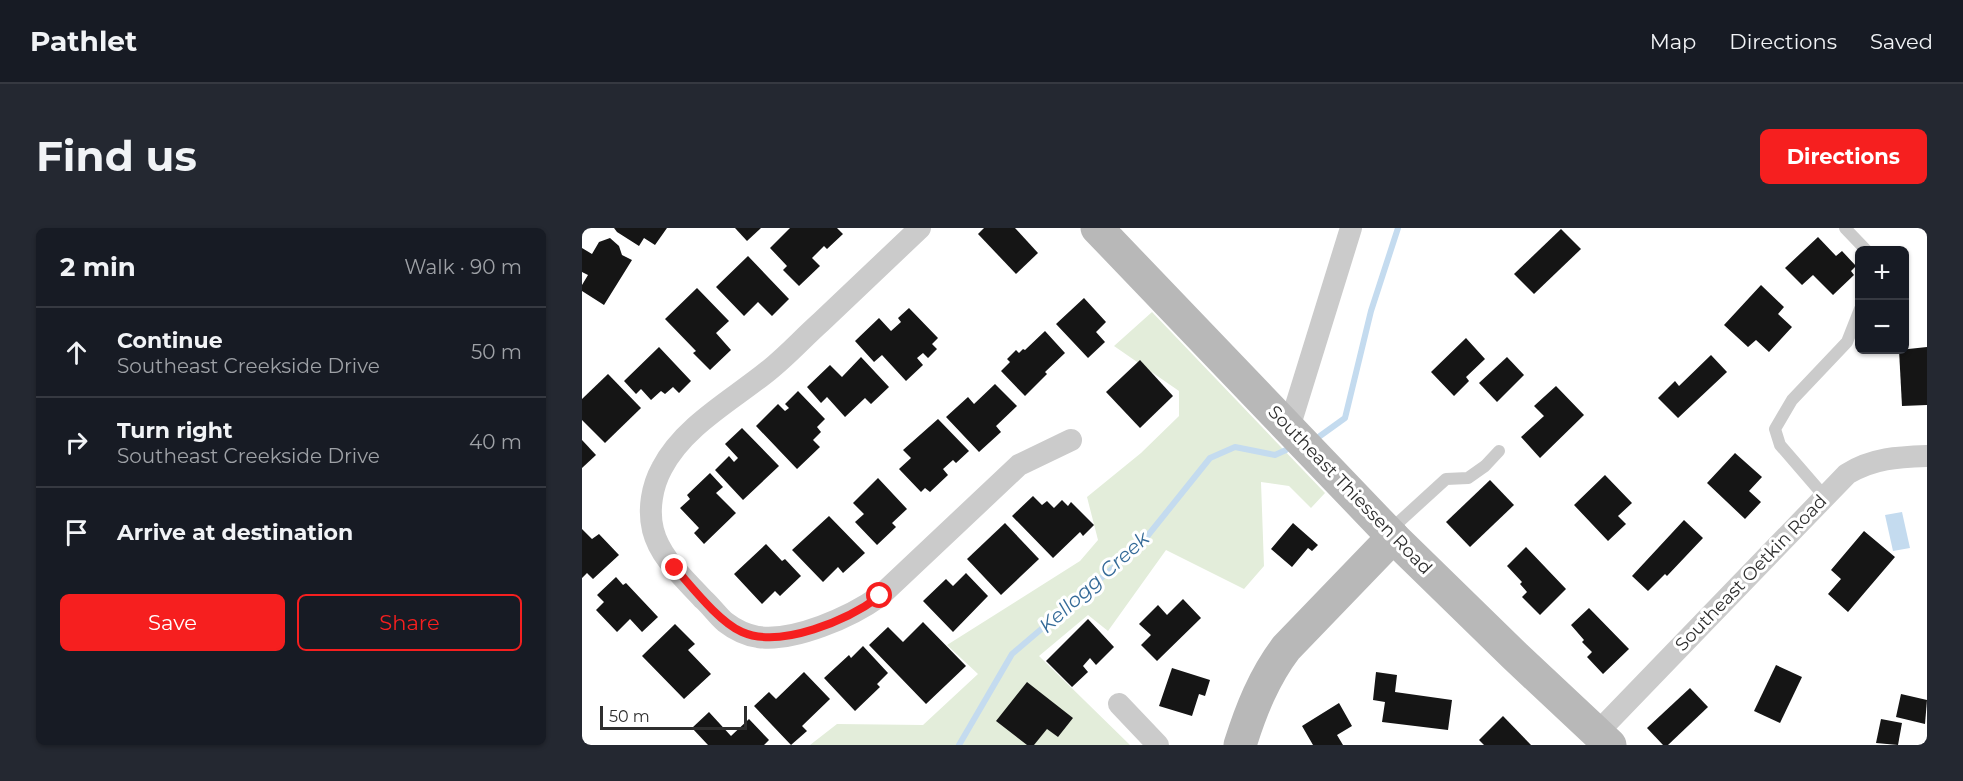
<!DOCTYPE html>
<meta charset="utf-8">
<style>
:root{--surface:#171b24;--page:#242831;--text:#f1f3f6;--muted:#9ea1a6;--line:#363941;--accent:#f61f1f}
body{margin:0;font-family:Montserrat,sans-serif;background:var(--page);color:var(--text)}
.controls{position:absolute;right:18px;top:18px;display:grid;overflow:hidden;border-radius:9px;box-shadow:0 2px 4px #0004}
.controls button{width:54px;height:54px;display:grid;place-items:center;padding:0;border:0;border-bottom:2px solid var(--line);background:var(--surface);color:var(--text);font:30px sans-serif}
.scale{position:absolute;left:18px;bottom:15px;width:147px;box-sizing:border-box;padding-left:6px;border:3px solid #2e2e2e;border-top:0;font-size:16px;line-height:21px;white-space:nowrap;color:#2e2e2e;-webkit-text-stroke:4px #fff;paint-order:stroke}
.stop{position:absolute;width:18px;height:18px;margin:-14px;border:4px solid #f61f1f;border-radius:50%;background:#fff}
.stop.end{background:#f61f1f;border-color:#fff;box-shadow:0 2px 6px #0008}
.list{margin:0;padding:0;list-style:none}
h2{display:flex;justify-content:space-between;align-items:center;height:78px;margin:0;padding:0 24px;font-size:26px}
h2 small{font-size:20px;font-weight:400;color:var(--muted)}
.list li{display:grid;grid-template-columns:39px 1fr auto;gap:18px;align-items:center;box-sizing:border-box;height:90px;padding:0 24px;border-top:2px solid var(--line)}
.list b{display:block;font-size:22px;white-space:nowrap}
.list p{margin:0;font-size:20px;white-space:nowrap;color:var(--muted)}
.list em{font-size:20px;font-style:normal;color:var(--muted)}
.actions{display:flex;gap:12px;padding:18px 24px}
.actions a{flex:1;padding:14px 0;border:2px solid var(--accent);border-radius:9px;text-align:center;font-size:21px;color:var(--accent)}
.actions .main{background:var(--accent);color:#fff}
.icon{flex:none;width:33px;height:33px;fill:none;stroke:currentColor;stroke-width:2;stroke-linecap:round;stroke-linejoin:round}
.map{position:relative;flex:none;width:1345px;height:517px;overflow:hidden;border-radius:9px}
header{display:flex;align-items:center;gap:36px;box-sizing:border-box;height:84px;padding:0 30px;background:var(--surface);border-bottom:2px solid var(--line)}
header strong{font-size:28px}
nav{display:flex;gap:33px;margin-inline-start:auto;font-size:21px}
.intro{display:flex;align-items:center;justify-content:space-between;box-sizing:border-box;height:144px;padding:0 36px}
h1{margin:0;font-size:42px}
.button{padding:15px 27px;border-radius:9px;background:var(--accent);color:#fff;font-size:21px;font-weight:700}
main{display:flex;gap:36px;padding:0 36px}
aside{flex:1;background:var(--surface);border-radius:9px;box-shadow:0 2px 4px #0004}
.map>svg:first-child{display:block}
</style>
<header>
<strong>Pathlet</strong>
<nav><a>Map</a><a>Directions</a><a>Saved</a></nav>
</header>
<div class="intro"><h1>Find us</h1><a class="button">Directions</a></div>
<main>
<aside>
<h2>2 min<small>Walk · 90 m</small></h2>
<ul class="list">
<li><svg class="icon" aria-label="ahead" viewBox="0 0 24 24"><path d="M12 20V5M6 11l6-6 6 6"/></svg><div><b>Continue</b><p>Southeast Creekside Drive</p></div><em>50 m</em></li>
<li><svg class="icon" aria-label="right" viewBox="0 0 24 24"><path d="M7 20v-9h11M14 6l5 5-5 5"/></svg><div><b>Turn right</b><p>Southeast Creekside Drive</p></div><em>40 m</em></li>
<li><svg class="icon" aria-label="arrive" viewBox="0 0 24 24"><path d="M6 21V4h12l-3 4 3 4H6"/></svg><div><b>Arrive at destination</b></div></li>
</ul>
<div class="actions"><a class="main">Save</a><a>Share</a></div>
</aside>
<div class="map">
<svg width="1345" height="517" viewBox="0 0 1345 517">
<rect width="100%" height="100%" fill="#fff"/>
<path fill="#e3edda" d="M570 84 743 265 729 280 707 258 679 254 682 338 662 361 584 322 526 403 506 387 457 428 548 517H228L255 496 341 497 396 446 365 417 498 333 516 312 505 269 559 225 597 188V163L532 118Z"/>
<path fill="#c4dbef" d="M1320 284 1328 320 1311 323 1303 287Z"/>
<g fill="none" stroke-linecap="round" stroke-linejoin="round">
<g stroke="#c4dbef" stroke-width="6">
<path d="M738 208 763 190 789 83 816 0"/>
<path d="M377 517 430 426 559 316 628 230 653 219 693 227 704 222"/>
</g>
</g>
<g fill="#151515">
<path d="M32 0H85L73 17 62 10 57 18 35 4Z"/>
<path d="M153 0H179L165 13Z"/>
<path d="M208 0H255L261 6 245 21 242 18 230 30 238 38 217 58 201 42 205 38 188 20Z"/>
<path d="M402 0H433L456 25 434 46 396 6Z"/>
<path d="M979 1 999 21 952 66 932 46Z"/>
<path d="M1236 9 1254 28 1260 23 1274 38 1269 43 1272 47 1251 67 1231 47 1220 57 1203 40Z"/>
<path d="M28 10 37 18 40 27 50 32 22 77 0 63V57L6 47 0 44V20L10 26 17 14Z"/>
<path d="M166 28 207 71 190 88 176 74 162 88 134 59Z"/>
<path d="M1179 57 1202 79 1196 86 1210 99 1187 124 1174 112 1166 119 1142 97Z"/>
<path d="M115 60 147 93 134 105 149 122 128 142 111 125 114 123 83 91Z"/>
<path d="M502 70 524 94 514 104 523 114 506 130 474 96Z"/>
<path d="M327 80 356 110 350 116 355 121 346 130 341 125 335 130 341 137 324 153 300 127 292 134 273 113 297 90 309 103 319 94 316 90Z"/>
<path d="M463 103 483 125 463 144 465 146 443 168 419 143 428 134 425 131 434 122 437 125 441 121 443 122Z"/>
<path d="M884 110 903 131 884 149 887 153 872 168 849 144Z"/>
<path d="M77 119 109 153 97 165 91 159 83 166 79 163 69 172 59 161 54 166 42 153Z"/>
<path d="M1345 119V177L1320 178 1317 122Z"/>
<path d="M1129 127 1145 144 1096 190 1076 170 1093 153 1097 158Z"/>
<path d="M279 129 307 159 289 176 283 170 263 189 245 169 239 175 225 159 248 137 260 149Z"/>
<path d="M925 129 942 147 915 174 897 155Z"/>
<path d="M558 132 591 168 558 200 524 164Z"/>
<path d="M26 146 59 180 23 215 0 192V171Z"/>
<path d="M413 156 435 178 414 198 419 204 397 224 364 189 386 169 392 176Z"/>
<path d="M974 158 1002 187 958 230 939 209 962 188 952 178Z"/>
<path d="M216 163 243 191 235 199 239 204 231 212 238 219 215 241 174 198 196 176 203 183 207 180 203 176Z"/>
<path d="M356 191 387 223 374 235 371 232 361 241 366 247 348 264 343 260 339 264 317 241 329 230 321 222Z"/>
<path d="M160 200 197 238 161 272 133 242 147 228 152 234 156 230 143 216Z"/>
<path d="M0 212 14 227 0 240Z"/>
<path d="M1153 225 1180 249 1167 263 1179 274 1163 291 1125 255Z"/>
<path d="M128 245 141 259 134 265 154 285 122 316 112 305 117 300 98 280 108 271 105 267Z"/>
<path d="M1023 247 1050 275 1036 288 1044 296 1026 313 992 277Z"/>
<path d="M296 250 325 281 310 295 314 299 295 317 273 294 282 286 271 275Z"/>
<path d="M908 252 932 277 888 319 864 294Z"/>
<path d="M451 268 460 277 465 273 472 280 480 272 486 278 489 274 512 297 501 308 498 304 471 330 430 288Z"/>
<path d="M247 288 283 325 261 345 256 339 241 354 210 322Z"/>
<path d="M1102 292 1121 310 1085 348 1083 346 1066 363 1050 348Z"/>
<path d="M423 295 457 331 419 367 385 331Z"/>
<path d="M711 295 736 317 730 323 726 320 710 339 689 321Z"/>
<path d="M0 301 10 311 17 306 37 327 11 351 5 345 0 350Z"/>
<path d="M1282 303 1313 329 1266 384 1246 366 1259 351 1249 342Z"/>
<path d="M184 316 200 333 203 331 219 348 198 368 193 363 180 376 152 346Z"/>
<path d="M944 319 984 361 958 387 940 369 945 364 938 356 940 354 925 338Z"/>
<path d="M384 345 406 368 371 404 341 373 364 351 371 358Z"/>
<path d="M34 349 41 357 44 355 76 389 60 404 48 391 35 404 14 382 22 374 15 367Z"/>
<path d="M601 371 619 390 575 433 559 417 569 407 557 396 576 377 585 387Z"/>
<path d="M1007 380 1047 421 1021 446 1005 429 1010 424 1000 414 1002 412 989 397Z"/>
<path d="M506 391 532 419 514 437 508 430 501 438 506 444 490 459 464 433Z"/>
<path d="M341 394 384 438 344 476 287 417 306 399 321 414Z"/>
<path d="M93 396 113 416 106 422 129 446 102 471 60 428Z"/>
<path d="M281 418 306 445 295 456 298 459 273 483 242 450 267 427 269 430Z"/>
<path d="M1194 437 1220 449 1198 495 1172 483Z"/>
<path d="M590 440 628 452 623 468 617 466 610 488 577 478Z"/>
<path d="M222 444 248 471 220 498 225 503 209 517 172 478 187 464 194 471Z"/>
<path d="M794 444 815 447 813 464 870 472 866 502 800 494 803 474 791 472Z"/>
<path d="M445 454 491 490 476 509 465 501 452 517H445L414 493Z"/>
<path d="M1108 460 1126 479 1086 517H1081L1065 500Z"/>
<path d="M1319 466 1345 472 1343 496 1314 489Z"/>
<path d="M757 475 770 498 755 507 761 517H731L720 498Z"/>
<path d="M127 484 149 508 167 491 187 512 182 517H126L110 500Z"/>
<path d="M921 488 949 517H902L897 512Z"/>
<path d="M1299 491 1320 495 1316 517 1294 515Z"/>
</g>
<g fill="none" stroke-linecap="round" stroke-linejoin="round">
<g stroke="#cbcbcb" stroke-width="12">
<path d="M1263 0 1284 22"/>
<path d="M1243 269 1198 217 1193 201 1210 172 1265 114 1278 81"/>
<path d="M807 303 864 251 886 250 903 238 917 223"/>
</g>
<g stroke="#cbcbcb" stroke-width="22">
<path d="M338 0C305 31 272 63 239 94 221 110 205 128 186 143 149 173 102 198 80 240 70 258 66 282 71 302 78 330 102 350 121 371 129 378 135 387 143 394 152 401 164 407 176 409 212 414 269 389 298 368L437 237 489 212"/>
<path d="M707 200 769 0"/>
<path d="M537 476 576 517"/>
<path d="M1015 505 1265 246C1291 230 1316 229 1345 228"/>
</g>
<g stroke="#b8b8b8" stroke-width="33">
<path d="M515 0 811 309 933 428 1028 517"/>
<path d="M658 517C669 482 682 449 704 420L811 309"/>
</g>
</g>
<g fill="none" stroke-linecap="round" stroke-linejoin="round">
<path stroke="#f61f1f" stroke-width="8" d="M93 340C110 359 137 394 160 404 199 421 266 392 298 368"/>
</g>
<g text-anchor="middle" stroke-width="6" stroke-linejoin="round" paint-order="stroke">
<g font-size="18" fill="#2e2e2e" stroke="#fff">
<text transform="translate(768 262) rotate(46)" y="6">Southeast Thiessen Road</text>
<text transform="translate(1169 345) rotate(-46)" y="6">Southeast Oetkin Road</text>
</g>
<g font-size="20" font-style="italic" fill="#346a98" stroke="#fff">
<text transform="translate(512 354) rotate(-42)" y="7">Kellogg Creek</text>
</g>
</g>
</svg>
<div class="controls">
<button>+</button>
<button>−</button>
</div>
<div class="scale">50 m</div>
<div class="stop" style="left:298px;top:368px"></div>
<div class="stop end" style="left:93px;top:340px"></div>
</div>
</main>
